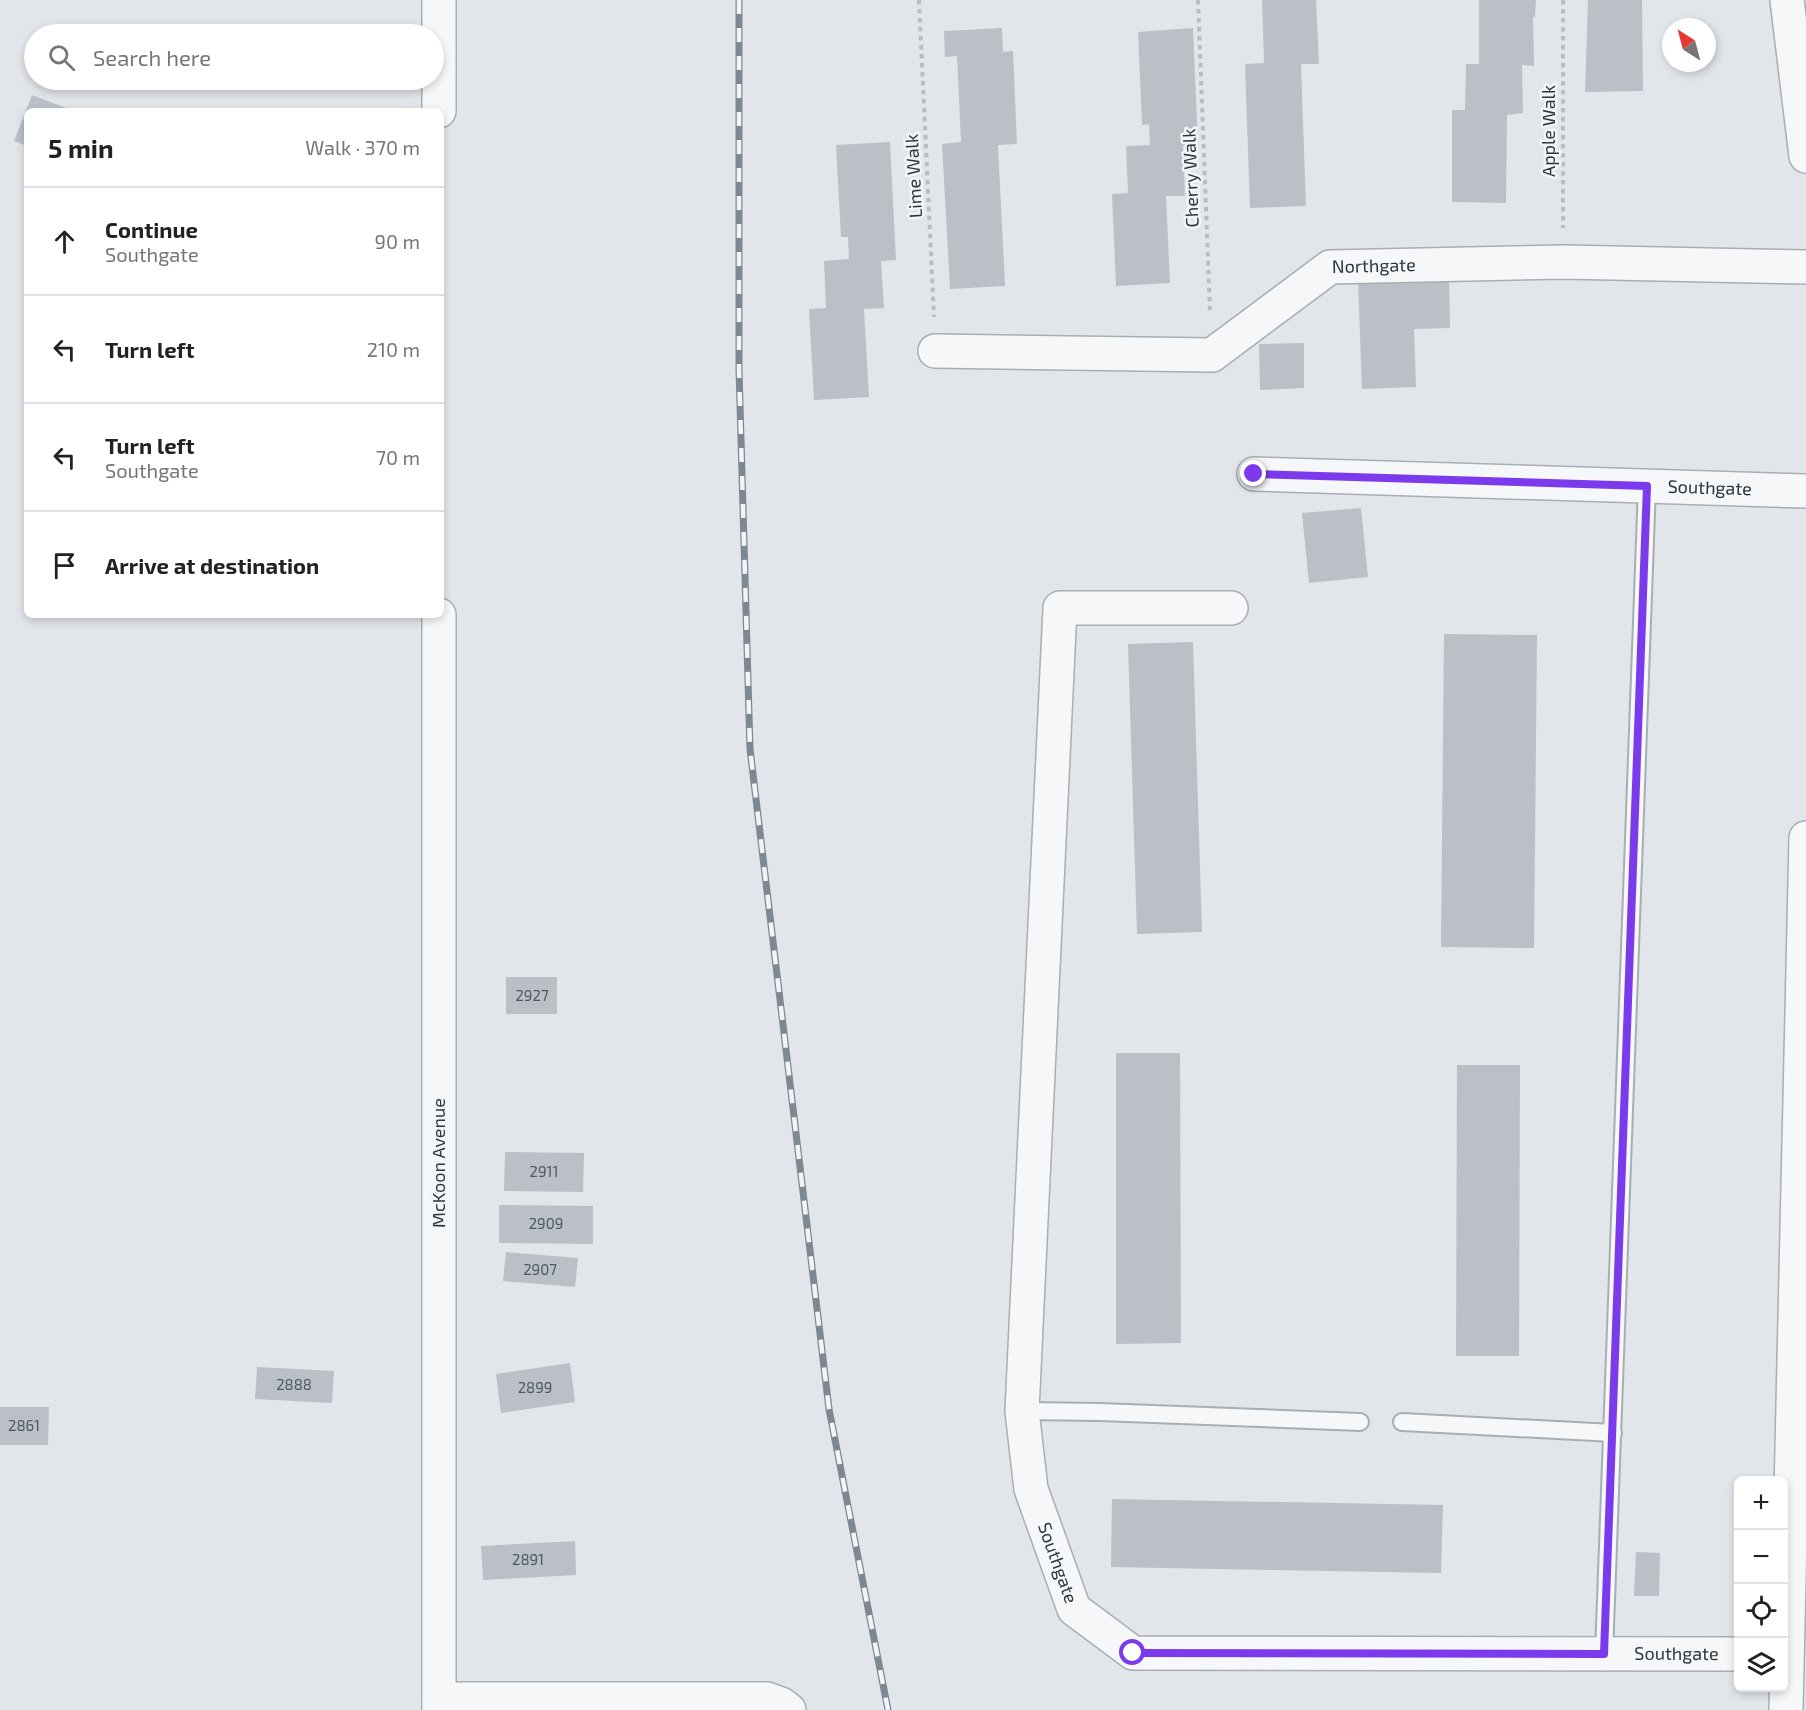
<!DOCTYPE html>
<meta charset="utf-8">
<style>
:root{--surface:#fff;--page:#f2f2f2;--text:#222;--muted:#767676;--line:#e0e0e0}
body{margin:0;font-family:"Exo 2",sans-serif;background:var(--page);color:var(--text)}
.controls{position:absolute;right:18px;bottom:18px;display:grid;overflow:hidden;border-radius:9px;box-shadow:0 3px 9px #0003}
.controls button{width:54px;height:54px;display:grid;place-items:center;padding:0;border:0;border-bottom:2px solid var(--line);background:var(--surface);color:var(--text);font:30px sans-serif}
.compass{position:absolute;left:1662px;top:18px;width:54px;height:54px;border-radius:50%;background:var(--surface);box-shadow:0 3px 9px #0003;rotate:324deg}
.stop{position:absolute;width:18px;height:18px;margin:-14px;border:4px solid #7c3aed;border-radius:50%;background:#fff}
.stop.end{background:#7c3aed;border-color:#fff;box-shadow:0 2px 6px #0008}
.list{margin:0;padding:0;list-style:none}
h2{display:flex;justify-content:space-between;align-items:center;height:78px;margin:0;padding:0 24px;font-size:26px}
h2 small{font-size:20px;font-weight:400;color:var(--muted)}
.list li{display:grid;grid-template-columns:39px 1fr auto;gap:18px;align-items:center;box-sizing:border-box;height:108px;padding:0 24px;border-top:2px solid var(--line)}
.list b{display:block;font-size:22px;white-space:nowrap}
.list p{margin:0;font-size:20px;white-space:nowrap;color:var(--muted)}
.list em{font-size:20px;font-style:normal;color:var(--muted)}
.icon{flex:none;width:33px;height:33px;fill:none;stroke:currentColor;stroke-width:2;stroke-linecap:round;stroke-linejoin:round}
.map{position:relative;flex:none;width:1806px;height:1710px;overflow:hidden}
.search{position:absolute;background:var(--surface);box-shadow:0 3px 9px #0003;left:24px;top:24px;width:420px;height:66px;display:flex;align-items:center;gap:15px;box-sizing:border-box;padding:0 21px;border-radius:33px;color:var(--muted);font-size:22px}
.panel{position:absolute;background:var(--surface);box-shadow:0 3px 9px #0003;left:24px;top:108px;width:420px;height:510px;border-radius:9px}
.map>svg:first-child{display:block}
</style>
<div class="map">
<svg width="1806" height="1710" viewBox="0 0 1806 1710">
<rect width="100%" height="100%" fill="#e2e6ea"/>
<g fill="#bac0c6">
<path d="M1262 0H1316L1319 64H1301L1306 206 1250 208 1245 64 1264 63Z"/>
<path d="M1479 0H1536L1535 17H1533L1534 66 1522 65 1523 113 1507 115 1506 203 1452 202V110H1465L1466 64H1479Z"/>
<path d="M1588 0H1642L1643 91 1585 92Z"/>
<path d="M1002 28 1003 52 1013 51 1017 144 998 145 1005 286 950 289 942 144 961 142 957 56 945 57 944 31Z"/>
<path d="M1193 28 1198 145 1183 146 1185 196H1166L1170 283 1116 286 1112 194 1128 193 1126 146 1150 145 1149 124 1142 125 1138 32Z"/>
<path d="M32 95 74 111H27V146L14 141Z"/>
<path d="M890 142 896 260 881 261 884 308 864 309 869 397 814 400 809 309 826 308 824 261 849 259 848 237H841L836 145Z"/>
<path d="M1449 277 1450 328 1414 329 1416 387 1362 389 1358 281Z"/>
<path d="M1304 343V388L1260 390 1259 344Z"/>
<path d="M1361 508 1368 577 1309 583 1302 513Z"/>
<path d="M1444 634 1537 635 1534 948 1441 947Z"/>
<path d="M1193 642 1202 932 1137 934 1128 644Z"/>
<rect x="506" y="977" width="51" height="37"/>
<path d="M1116 1053H1180L1181 1343 1116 1344Z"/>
<path d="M1457 1065H1520L1519 1356H1456Z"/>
<path d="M505 1152 584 1153 583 1192 504 1191Z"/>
<path d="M499 1205 593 1206V1244L499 1243Z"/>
<path d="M506 1252 578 1258 575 1287 503 1281Z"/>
<path d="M570 1363 575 1402 501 1413 496 1374Z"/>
<path d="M257 1367 334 1371 332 1403 255 1399Z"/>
<path d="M0 1407H49L48 1445H0Z"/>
<path d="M1112 1499 1443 1505 1441 1573 1111 1567Z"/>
<path d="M575 1541 576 1575 483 1580 481 1546Z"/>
<path d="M1636 1552 1660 1553 1659 1596H1634Z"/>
</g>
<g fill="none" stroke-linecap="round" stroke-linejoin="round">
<g stroke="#a7aeb4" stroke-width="20">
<g id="lane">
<path d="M1022 1411 1100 1412 1360 1422"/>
<path d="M1402 1422 1613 1433"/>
<path d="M1604 1654 1647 486"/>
</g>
</g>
<g stroke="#a7aeb4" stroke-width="36">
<g id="street">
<path d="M1787 0 1806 156"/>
<path d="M439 111V0"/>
<path id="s1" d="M935 351 1212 355 1330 267 1563 262 1806 267"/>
<path id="s2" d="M1254 474 1806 491"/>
<path id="s3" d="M1231 608H1060L1022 1411 1031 1489 1074 1609 1133 1653 1738 1654"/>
<path d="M439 1699H767L781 1704 789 1710"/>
<path d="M439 1710V615"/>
<path d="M1786 1710 1806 838"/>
</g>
</g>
<g stroke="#b8bdc1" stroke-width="4" stroke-dasharray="4.5 4.5" stroke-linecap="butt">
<path d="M919 0 934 317"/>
<path d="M1198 0 1210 312"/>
<path d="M1563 0V228"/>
</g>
<use href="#lane" stroke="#f5f7f8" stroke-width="16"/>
<use href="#street" stroke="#f5f7f8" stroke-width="33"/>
<g stroke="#7d8893" stroke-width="7">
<path id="rail" d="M739 0V370L750 749 829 1409 888 1710"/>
</g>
<use href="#rail" stroke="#f2f5f7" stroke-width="4.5" stroke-dasharray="14" stroke-linecap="butt"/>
</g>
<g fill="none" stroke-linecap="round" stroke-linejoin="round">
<path stroke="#7c3aed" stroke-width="8" d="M1133 1653 1604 1654 1647 486 1254 474"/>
</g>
<g text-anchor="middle" stroke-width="5" stroke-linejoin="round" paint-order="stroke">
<g font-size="15" fill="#4f5862">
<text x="532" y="1001">2927</text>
<text x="544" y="1177">2911</text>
<text x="546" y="1229">2909</text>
<text x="540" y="1275">2907</text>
<text x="294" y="1390">2888</text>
<text x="535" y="1393">2899</text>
<text x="24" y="1431">2861</text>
<text x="528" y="1565">2891</text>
</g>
<g font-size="18" fill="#2b3641" stroke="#f2f5f7">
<text transform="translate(1549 131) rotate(-90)" y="6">Apple Walk</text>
<text transform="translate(914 176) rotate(-93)" y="6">Lime Walk</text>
<text transform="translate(1191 178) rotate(-92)" y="6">Cherry Walk</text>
<text dy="6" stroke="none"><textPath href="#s1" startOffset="468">Northgate</textPath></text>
<text dy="6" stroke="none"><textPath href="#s2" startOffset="456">Southgate</textPath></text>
<text transform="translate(439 1163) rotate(-90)" y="6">McKoon Avenue</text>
<text dy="6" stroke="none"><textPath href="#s3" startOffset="1132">Southgate</textPath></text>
<text dy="6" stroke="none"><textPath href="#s3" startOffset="1798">Southgate</textPath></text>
</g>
</g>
</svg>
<div class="controls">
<button>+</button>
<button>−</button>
<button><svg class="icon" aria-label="locate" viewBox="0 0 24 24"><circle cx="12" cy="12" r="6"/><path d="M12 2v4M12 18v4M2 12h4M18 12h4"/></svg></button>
<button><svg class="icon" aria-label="layers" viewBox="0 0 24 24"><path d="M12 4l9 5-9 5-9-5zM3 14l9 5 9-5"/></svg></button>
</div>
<svg class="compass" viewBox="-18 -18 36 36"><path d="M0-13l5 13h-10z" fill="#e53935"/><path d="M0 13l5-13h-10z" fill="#767676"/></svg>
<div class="stop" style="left:1133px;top:1653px"></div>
<div class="stop end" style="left:1254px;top:474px"></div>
<div class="search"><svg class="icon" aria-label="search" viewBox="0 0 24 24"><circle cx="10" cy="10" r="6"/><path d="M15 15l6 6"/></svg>Search here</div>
<section class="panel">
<h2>5 min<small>Walk · 370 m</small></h2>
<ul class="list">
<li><svg class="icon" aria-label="ahead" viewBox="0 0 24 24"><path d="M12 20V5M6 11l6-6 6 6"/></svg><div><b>Continue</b><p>Southgate</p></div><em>90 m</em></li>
<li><svg class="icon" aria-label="left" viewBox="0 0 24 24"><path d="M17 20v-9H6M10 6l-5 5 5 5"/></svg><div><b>Turn left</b></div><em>210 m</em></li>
<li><svg class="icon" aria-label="left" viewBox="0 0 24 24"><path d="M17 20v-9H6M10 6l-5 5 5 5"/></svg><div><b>Turn left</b><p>Southgate</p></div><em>70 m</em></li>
<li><svg class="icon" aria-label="arrive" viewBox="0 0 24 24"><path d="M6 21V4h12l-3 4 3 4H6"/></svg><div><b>Arrive at destination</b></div></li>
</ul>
</section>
</div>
